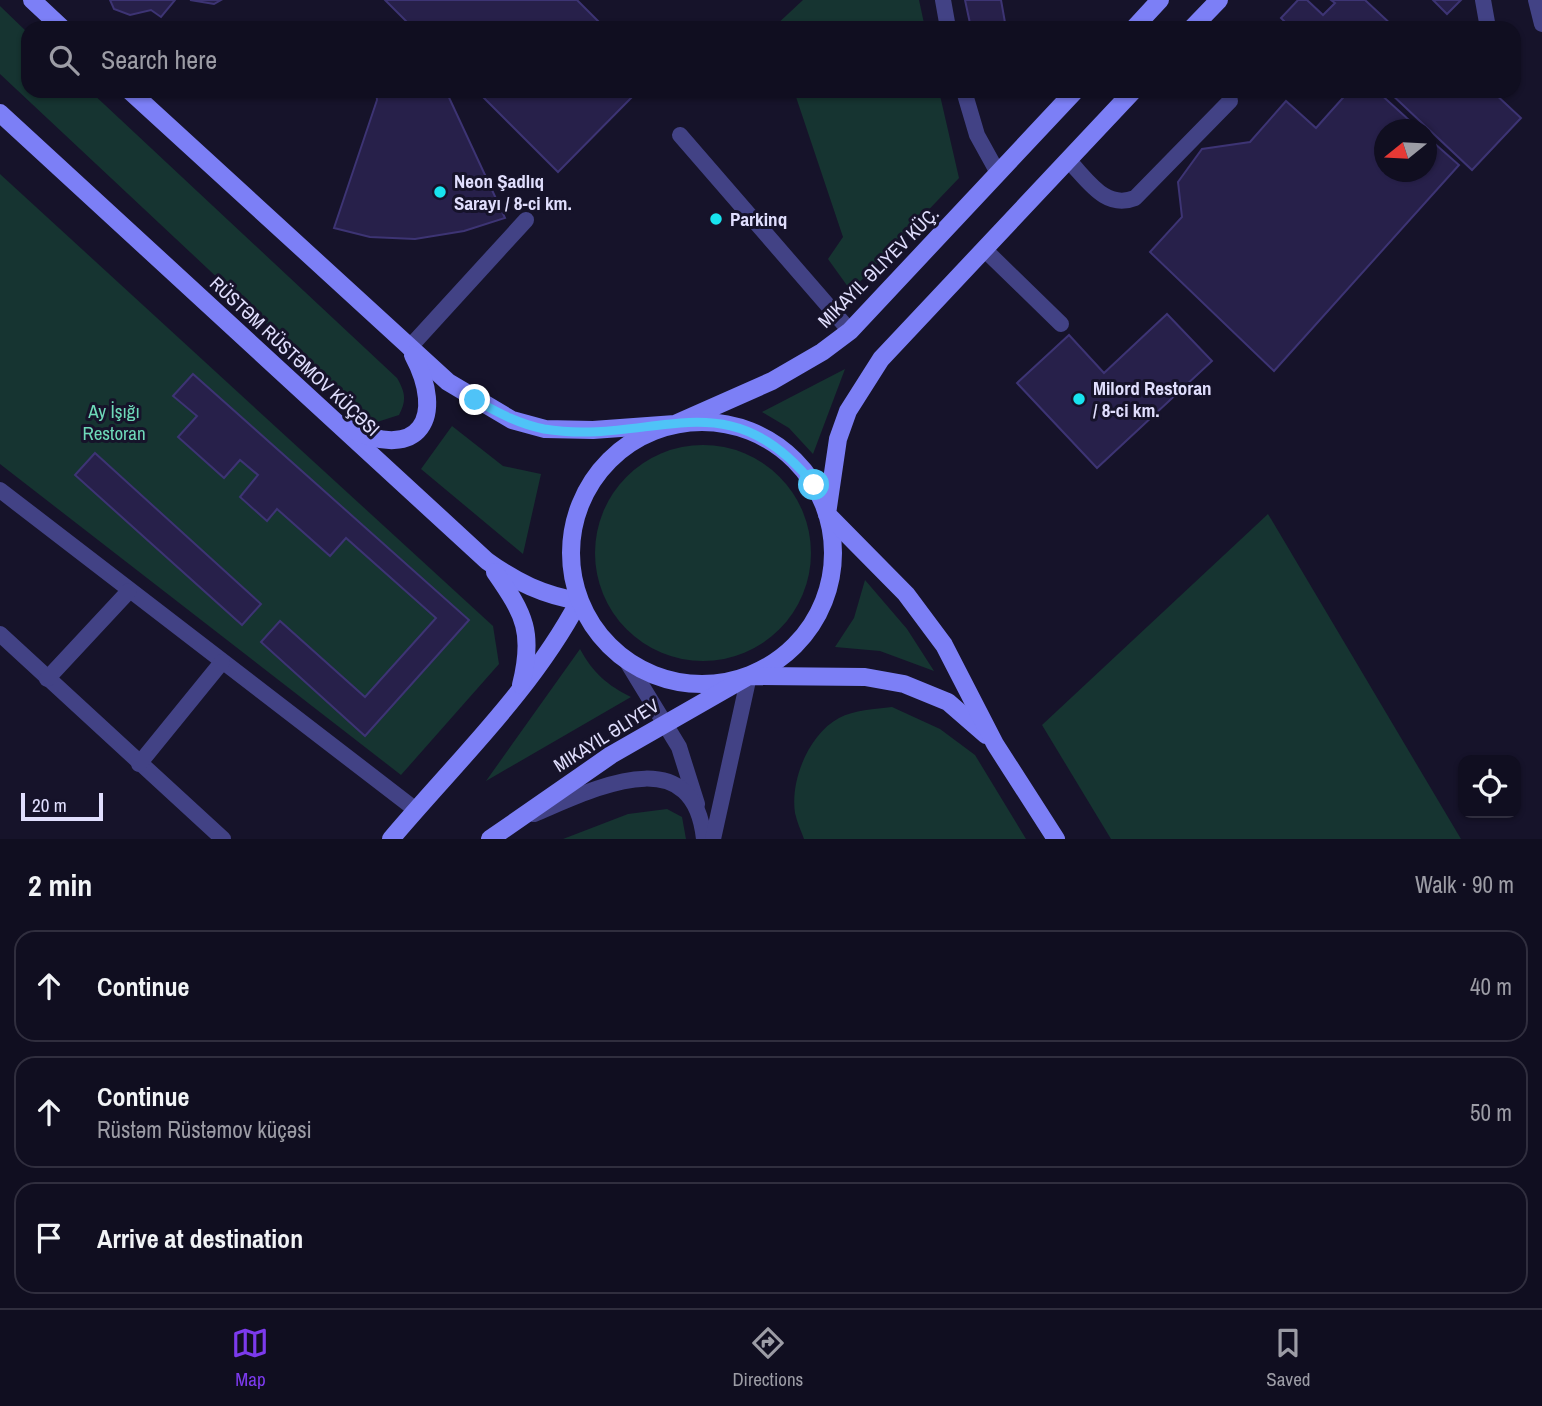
<!DOCTYPE html>
<meta charset="utf-8">
<style>
:root{--surface:#100e20;--page:#191729;--text:#f1f3f6;--muted:#9c9ca5;--line:#302e3e;--accent:#7c3aed}
body{margin:0;font-family:"Archivo Narrow",sans-serif;background:var(--page);color:var(--text)}
.controls{position:absolute;right:21px;bottom:21px;display:grid;overflow:hidden;border-radius:14px;box-shadow:0 2px 5px #0004}
.controls button{width:63px;height:63px;display:grid;place-items:center;padding:0;border:0;border-bottom:2px solid var(--line);background:var(--surface);color:var(--text);font:35px sans-serif}
.compass{position:absolute;left:1374px;top:119px;width:63px;height:63px;border-radius:50%;background:var(--surface);box-shadow:0 2px 5px #0004;rotate:252deg}
.scale{position:absolute;left:21px;bottom:18px;width:82px;box-sizing:border-box;padding-left:7px;border:4px solid #e0defd;border-top:0;font-size:19px;line-height:24px;white-space:nowrap;color:#e0defd;-webkit-text-stroke:5px #16132a;paint-order:stroke}
.stop{position:absolute;width:21px;height:21px;margin:-16px;border:5px solid #4fc3f7;border-radius:50%;background:#fff}
.stop.end{background:#4fc3f7;border-color:#fff;box-shadow:0 2px 7px #0008}
.list{margin:0;padding:0;list-style:none}
h2{display:flex;justify-content:space-between;align-items:center;height:91px;margin:0;padding:0 28px;font-size:30px}
h2 small{font-size:23px;font-weight:400;color:var(--muted)}
.list li{display:grid;grid-template-columns:46px 1fr auto;gap:21px;align-items:center;box-sizing:border-box;height:112px;margin:0 14px 14px;padding:0 14px;border:2px solid var(--line);border-radius:21px}
.list b{display:block;font-size:26px;white-space:nowrap}
.list p{margin:0;font-size:23px;white-space:nowrap;color:var(--muted)}
.list em{font-size:23px;font-style:normal;color:var(--muted)}
.icon{flex:none;width:38px;height:38px;fill:none;stroke:currentColor;stroke-width:2;stroke-linecap:round;stroke-linejoin:round}
.map{position:relative;flex:none;width:1542px;height:839px;overflow:hidden}
.search{position:absolute;background:var(--surface);box-shadow:0 2px 5px #0004;left:21px;right:21px;top:21px;height:77px;display:flex;align-items:center;gap:18px;box-sizing:border-box;padding:0 24px;border-radius:21px;color:var(--muted);font-size:26px}
.sheet{height:469px;background:var(--surface)}
nav{display:flex;justify-content:space-around;align-items:center;box-sizing:border-box;height:98px;border-top:2px solid var(--line);background:var(--surface);font-size:19px;color:var(--muted)}
nav a{display:grid;justify-items:center;gap:4px}
nav .on{color:var(--accent)}
.map>svg:first-child{display:block}
</style>
<div class="map">
<svg width="1542" height="839" viewBox="0 0 1542 839">
<rect width="100%" height="100%" fill="#16132a"/>
<g fill="#163431">
<path d="M803 0H919L925 28H773Z"/>
<path d="M0 6 28 33V91H90L397 378C405 392 407 400 399 415L377 422 366 417 0 74Z"/>
<path d="M794 91H939L959 178 851 291 828 259 843 237Z"/>
<path d="M0 174 493 626 499 664 401 775 0 464Z"/>
<path d="M845 369 813 454 789 428 762 412Z"/>
<path d="M452 426 503 466 541 474 523 554 421 469Z"/>
<circle cx="703" cy="553" r="108"/>
<path d="M1268 514 1461 839H1111L1042 725Z"/>
<path d="M865 580 907 629 934 671 880 651 835 647 854 618Z"/>
<path d="M580 649C593 673 607 685 631 697L486 781Z"/>
<path d="M892 707 940 729 975 755 1026 839H804C801 831 797 822 795 813 790 780 809 734 839 718 854 710 875 709 892 707Z"/>
<path d="M667 809 682 817 686 839H563L628 814Z"/>
</g>
<g fill="#27204a" stroke="#3d3474" stroke-width="2">
<path d="M110 0H175L161 17 151 10 130 15 114 9Z"/>
<path d="M190 0H221L214 4Z"/>
<path d="M385 0H577L605 28H413Z"/>
<path d="M965 0H1001L1006 28H971Z"/>
<path d="M1298 0H1307L1323 15 1335 3 1331 0H1365L1395 28H1291L1281 18Z"/>
<path d="M1433 0H1461L1447 14Z"/>
<path d="M376 91H446L505 218 464 231 415 239 370 237 334 228 377 100Z"/>
<path d="M477 91H638L558 172Z"/>
<path d="M1349 91H1377L1420 130H1384V172H1426V136L1459 165 1274 371 1150 252 1182 217 1178 182 1202 149 1250 142 1286 101 1316 128Z"/>
<path d="M1388 91H1430L1435 96 1440 91H1492L1521 118 1472 170Z"/>
<path d="M1167 314 1212 361 1097 468 1017 383 1069 335 1104 373Z"/>
<path d="M193 374 469 620 365 736 261 642 280 621 365 697 436 618 346 538 330 556 277 509 267 521 240 497 258 475 240 460 224 478 178 437 197 416 173 396Z"/>
<path d="M95 453 261 604 242 625 75 475Z"/>
</g>
<g fill="none" stroke-linecap="round" stroke-linejoin="round">
<g stroke="#424285" stroke-width="16">
<path d="M943 0 948 28"/>
<path d="M1483 0 1488 28"/>
<path d="M1536 0 1542 24"/>
<path d="M964 91 977 135 998 173"/>
<path d="M680 135 850 331"/>
<path d="M1068 160C1088 180 1105 210 1135 198L1230 101"/>
<path d="M984 249 1061 324"/>
<path d="M409 348 526 220"/>
<path d="M0 490 416 810"/>
<path d="M0 634 223 839"/>
<path d="M626 660 679 747 697 804"/>
<path d="M47 679 129 591"/>
<path d="M139 764 222 662"/>
<path d="M534 814C590 791 693 736 704 839"/>
<path d="M713 839 749 676"/>
</g>
<g stroke="#7c7ff6" stroke-width="18">
<path d="M32 0 62 28"/>
<path d="M1134 28 1160 0"/>
<path d="M1192 28 1219 0"/>
<path d="M130 91 448 382 512 420 545 429 593 430 675 424 772 381 822 352 850 331 1075 91"/>
<path d="M0 113 487 561C516 582 543 595 579 601 532 690 456 762 391 839"/>
<circle cx="702" cy="553" r="131"/>
<path d="M350 429C420 462 446 417 413 355"/>
<path d="M495 572C525 615 534 633 521 685"/>
<path d="M490 839 611 755 749 676 865 677 904 684 948 702 986 735"/>
<path d="M1056 839 995 744 944 645 906 594 827 514 838 439 848 411 881 359 1133 91"/>
</g>
</g>
<g fill="none" stroke-linecap="round" stroke-linejoin="round">
<path stroke="#4fc3f7" stroke-width="9" d="M475 400C497 412 518 424 544 429 653 447 727 375 814 485"/>
</g>
<g fill="#18e4ef" stroke="#16132a" stroke-width="2.5">
<circle cx="440" cy="192" r="7"/>
<circle cx="716" cy="219" r="7"/>
<circle cx="1079" cy="399" r="7"/>
</g>
<g text-anchor="middle" stroke-width="6" stroke-linejoin="round" paint-order="stroke">
<g font-size="19" font-weight="bold" fill="#e0defd" stroke="#16132a" text-anchor="start">
<text x="454" y="188">Neon Şadlıq<tspan x="454" dy="22">Sarayı / 8-ci km.</tspan></text>
<text x="730" y="226">Parkinq</text>
<text x="1093" y="395">Milord Restoran<tspan x="1093" dy="22">/ 8-ci km.</tspan></text>
</g>
<g font-size="19" fill="#e0defd" stroke="#16132a">
<text transform="translate(878 267) rotate(-45)" y="7">MIKAYIL ƏLIYEV KÜÇ.</text>
<text transform="translate(295 356) rotate(43)" y="7">RÜSTƏM RÜSTƏMOV KÜÇƏSI</text>
<text transform="translate(606 735) rotate(-32)" y="7">MIKAYIL ƏLIYEV</text>
</g>
<g font-size="19" fill="#6ed9b9" stroke="#16132a">
<text x="114" y="418">Ay İşığı<tspan x="114" dy="22">Restoran</tspan></text>
</g>
</g>
</svg>
<div class="controls">
<button><svg class="icon" aria-label="locate" viewBox="0 0 24 24"><circle cx="12" cy="12" r="6"/><path d="M12 2v4M12 18v4M2 12h4M18 12h4"/></svg></button>
</div>
<svg class="compass" viewBox="-18 -18 36 36"><path d="M0-13l5 13h-10z" fill="#e53935"/><path d="M0 13l5-13h-10z" fill="#9c9ca5"/></svg>
<div class="scale">20 m</div>
<div class="stop" style="left:814px;top:485px"></div>
<div class="stop end" style="left:475px;top:400px"></div>
<div class="search"><svg class="icon" aria-label="search" viewBox="0 0 24 24"><circle cx="10" cy="10" r="6"/><path d="M15 15l6 6"/></svg>Search here</div>
</div>
<section class="sheet">
<h2>2 min<small>Walk · 90 m</small></h2>
<ul class="list">
<li><svg class="icon" aria-label="ahead" viewBox="0 0 24 24"><path d="M12 20V5M6 11l6-6 6 6"/></svg><div><b>Continue</b></div><em>40 m</em></li>
<li><svg class="icon" aria-label="ahead" viewBox="0 0 24 24"><path d="M12 20V5M6 11l6-6 6 6"/></svg><div><b>Continue</b><p>Rüstəm Rüstəmov küçəsi</p></div><em>50 m</em></li>
<li><svg class="icon" aria-label="arrive" viewBox="0 0 24 24"><path d="M6 21V4h12l-3 4 3 4H6"/></svg><div><b>Arrive at destination</b></div></li>
</ul>
</section>
<nav>
<a class="on"><svg class="icon" aria-label="map" viewBox="0 0 24 24"><path d="M3 6l6-2 6 2 6-2v14l-6 2-6-2-6 2zM9 4v14M15 6v14"/></svg>Map</a>
<a><svg class="icon" aria-label="directions" viewBox="0 0 24 24"><path d="M12 3l9 9-9 9-9-9zM9 14v-3h6M13 9l2 2-2 2"/></svg>Directions</a>
<a><svg class="icon" aria-label="saved" viewBox="0 0 24 24"><path d="M7 4h10v16l-5-4-5 4z"/></svg>Saved</a>
</nav>
